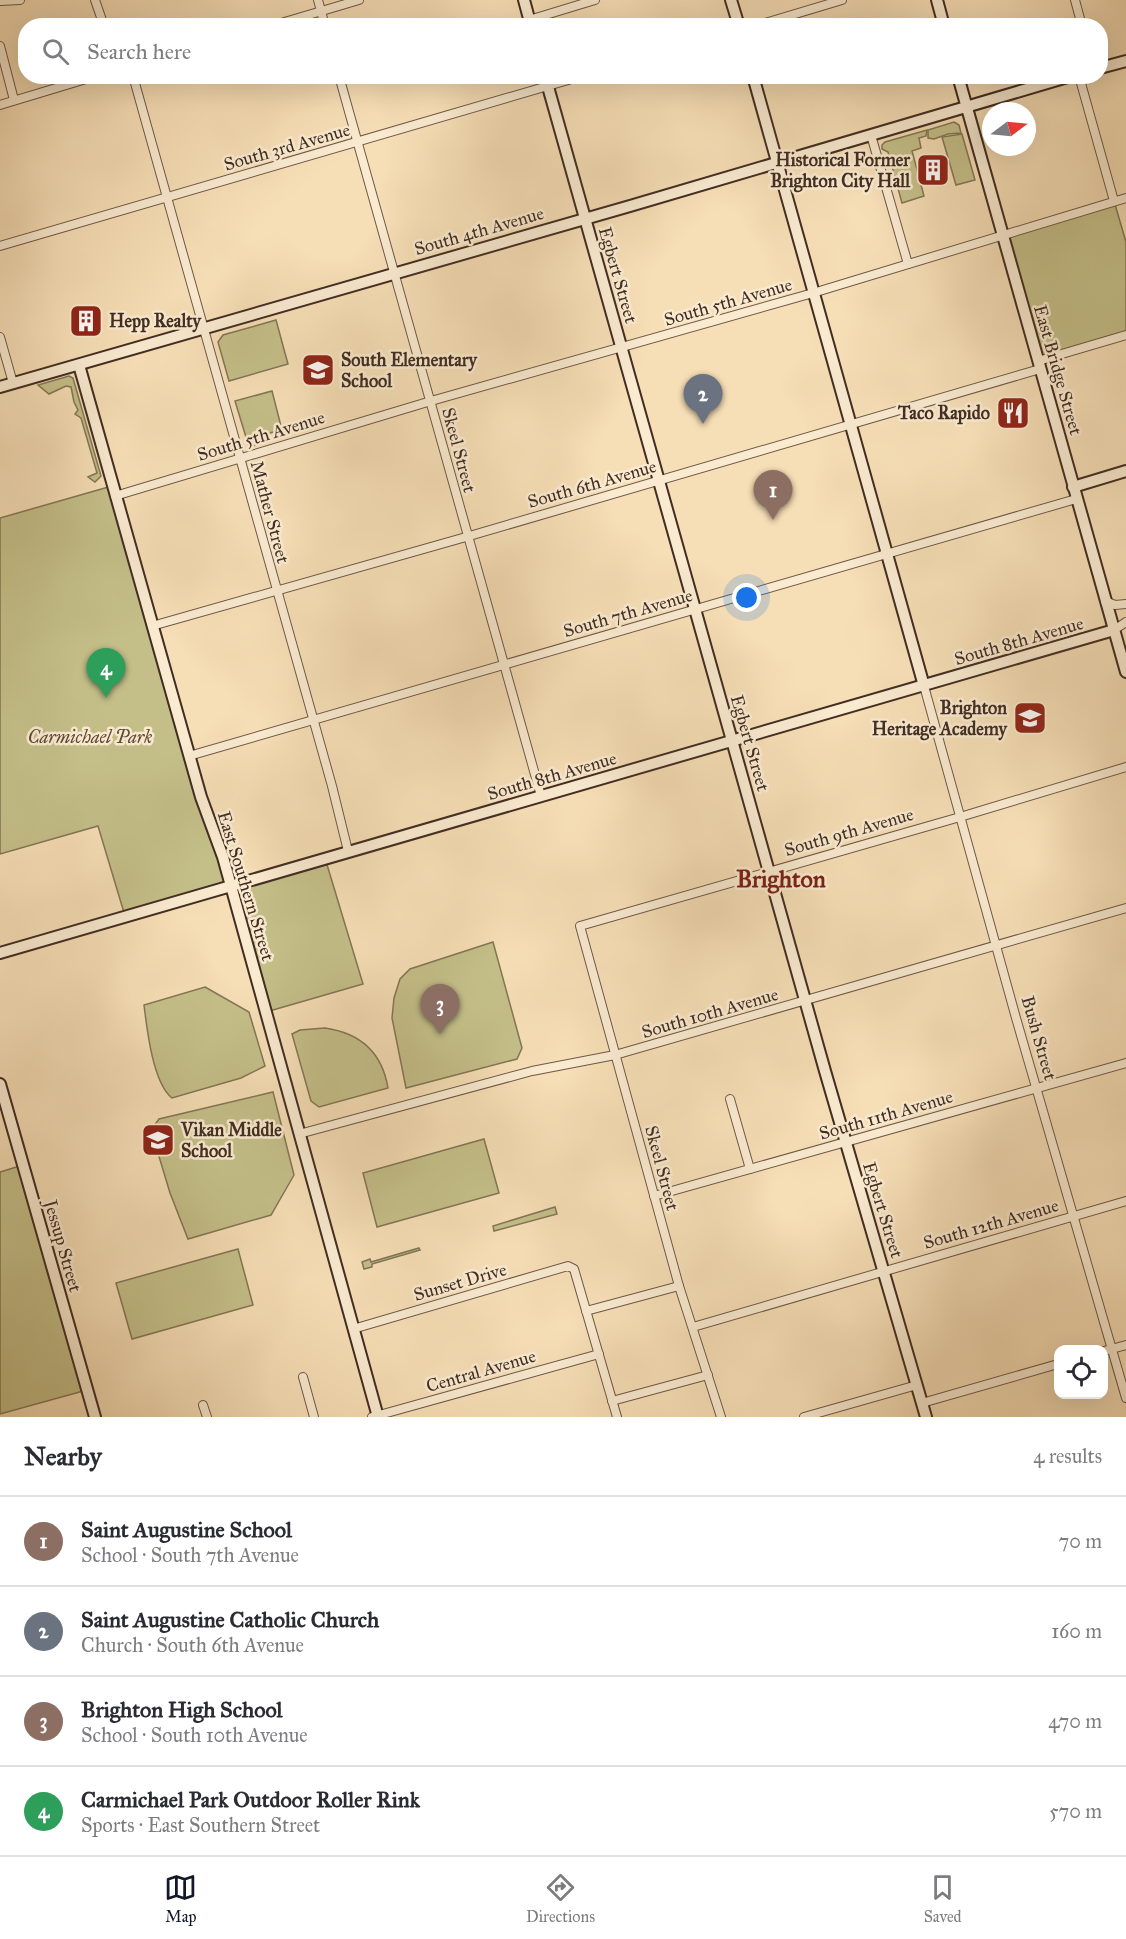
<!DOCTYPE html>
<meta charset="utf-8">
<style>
:root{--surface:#fff;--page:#f2f2f3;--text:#2b2b33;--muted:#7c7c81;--line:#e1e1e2;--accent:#111827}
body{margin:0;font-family:"IM FELL Great Primer",serif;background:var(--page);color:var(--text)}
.controls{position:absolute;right:18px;bottom:18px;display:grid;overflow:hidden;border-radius:12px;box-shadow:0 6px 24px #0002}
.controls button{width:54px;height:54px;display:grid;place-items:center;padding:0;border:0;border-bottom:2px solid var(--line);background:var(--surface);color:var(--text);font:30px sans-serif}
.compass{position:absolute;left:982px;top:102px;width:54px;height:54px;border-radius:50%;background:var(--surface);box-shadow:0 6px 24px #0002;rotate:74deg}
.you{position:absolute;left:747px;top:598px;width:21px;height:21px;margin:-15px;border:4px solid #fff;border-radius:50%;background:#1a73e8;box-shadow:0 0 0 9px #1a73e833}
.badge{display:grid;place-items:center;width:39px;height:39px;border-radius:50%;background:var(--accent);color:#fff;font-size:20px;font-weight:700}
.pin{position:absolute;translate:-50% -50px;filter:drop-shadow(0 2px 3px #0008)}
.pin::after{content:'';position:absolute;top:32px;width:21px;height:18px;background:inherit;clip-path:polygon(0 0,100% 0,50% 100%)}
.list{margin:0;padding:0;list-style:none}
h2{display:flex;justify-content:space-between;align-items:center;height:78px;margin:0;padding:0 24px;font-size:26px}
h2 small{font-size:20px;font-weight:400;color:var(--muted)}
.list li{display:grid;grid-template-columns:39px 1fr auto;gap:18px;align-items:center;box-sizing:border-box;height:90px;padding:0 24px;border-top:2px solid var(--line)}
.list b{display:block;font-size:22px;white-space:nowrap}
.list p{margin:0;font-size:20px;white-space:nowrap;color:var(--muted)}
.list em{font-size:20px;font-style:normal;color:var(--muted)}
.icon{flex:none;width:33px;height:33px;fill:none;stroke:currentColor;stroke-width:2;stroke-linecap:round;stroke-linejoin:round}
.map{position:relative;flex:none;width:1126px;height:1417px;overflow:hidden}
.search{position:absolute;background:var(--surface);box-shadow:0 6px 24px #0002;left:18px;right:18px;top:18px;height:66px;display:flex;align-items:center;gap:15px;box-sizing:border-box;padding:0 21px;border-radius:24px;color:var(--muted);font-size:22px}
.sheet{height:438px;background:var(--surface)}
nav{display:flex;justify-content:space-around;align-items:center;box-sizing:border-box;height:84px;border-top:2px solid var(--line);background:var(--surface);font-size:16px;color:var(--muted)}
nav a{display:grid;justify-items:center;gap:3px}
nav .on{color:var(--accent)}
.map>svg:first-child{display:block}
</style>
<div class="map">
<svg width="1126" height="1417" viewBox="0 0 1126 1417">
<rect width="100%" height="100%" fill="#f6deb6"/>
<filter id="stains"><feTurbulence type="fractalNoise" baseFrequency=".00333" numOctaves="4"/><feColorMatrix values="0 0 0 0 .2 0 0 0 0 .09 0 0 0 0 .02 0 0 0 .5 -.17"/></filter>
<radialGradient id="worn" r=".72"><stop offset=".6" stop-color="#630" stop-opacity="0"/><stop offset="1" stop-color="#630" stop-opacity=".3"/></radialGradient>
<g fill="#c4bf89" stroke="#837656" stroke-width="1.5">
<path d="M954 122 959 125 961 133 948 134 934 139 928 138V130Z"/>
<path d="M927 130 926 136 919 138 921 148 912 151 924 196 902 203 888 152 882 149V145L885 142Z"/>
<path d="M962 134 975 180 956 185 942 137Z"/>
<path d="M1114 201 1126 242V335L1038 361 1003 235Z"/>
<path d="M276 320 288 364 229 381 218 342 223 335Z"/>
<path d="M69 376 73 378 101 476 95 482 88 477 97 473 81 418 75 414 78 410 74 402 71 387 66 386 49 394 38 385Z"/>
<path d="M272 391 282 430 266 434 262 443 249 447 235 401Z"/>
<path d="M112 486 231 885 325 858 363 984 266 1012 231 886 125 916 98 826 0 854V518Z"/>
<path d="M493 942 522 1048 517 1059 406 1088 392 1018 394 998 400 979 410 969Z"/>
<path d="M205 987 249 1012 265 1066 241 1078 172 1098C153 1083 147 1030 144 1005Z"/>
<path d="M325 1028C360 1033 382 1052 388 1088L319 1107 311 1101 292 1034 300 1030Z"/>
<path d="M273 1092 294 1175 271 1215 188 1239 170 1193 151 1130 159 1119Z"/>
<path d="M484 1139 499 1193 377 1227 363 1173Z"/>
<path d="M23 1165 87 1390 0 1414V1172Z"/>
<path d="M555 1207 557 1214 494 1231 493 1226Z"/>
<path d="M419 1248 420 1250 372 1264V1267L364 1269 362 1262 370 1259 371 1262Z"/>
<path d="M238 1249 253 1305 132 1339 116 1283Z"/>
</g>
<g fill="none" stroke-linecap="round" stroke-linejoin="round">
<g stroke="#6f5947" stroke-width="10">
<g id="street">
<path d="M95 0 104 26"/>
<path d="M318 0 325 26"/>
<path d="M1075 0 1082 26"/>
<path d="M0 1 20 0"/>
<path d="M529 20 595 0"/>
<path d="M271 26 359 0"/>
<path d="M755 26 842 0"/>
<path d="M0 46 14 100"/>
<path d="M133 76 332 786 348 851"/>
<path d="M339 76C406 317 472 557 541 796"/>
<path d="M1079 76 1114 201"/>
<path d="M0 105 96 76"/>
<path d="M871 135 908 264"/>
<path d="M0 246 582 76"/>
<path d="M0 337 13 383"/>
<path d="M1038 361 1126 335"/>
<path d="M115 496 431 401 813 293 1126 198"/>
<path d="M1105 601 1115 605 1126 604"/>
<path d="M152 626 466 537 1040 369"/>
<path d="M1114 630 1126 622"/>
<path d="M924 686 1016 1018 1126 1398"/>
<path d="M189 756 1076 499"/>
<path d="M730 1099 750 1169"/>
<path d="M299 1134 532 1071 615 1055 1126 908"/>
<path d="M654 1196 1126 1063"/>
<path d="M586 1311 679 1286"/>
<path d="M693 1327 1126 1201"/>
<path d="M353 1329 568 1266 574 1269 617 1417"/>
<path d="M1104 1351 1126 1345"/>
<path d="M303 1377 314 1417"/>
<path d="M612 1401 708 1375"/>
<path d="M922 1403 1058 1364"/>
<path d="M203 1405 207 1417"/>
<path d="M372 1417 599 1354"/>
<path d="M721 1417 679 1286 580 926 960 817 1126 767"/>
<path d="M804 1417 917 1385"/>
</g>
</g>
<g stroke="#422d22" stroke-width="14">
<g id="secondary">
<path d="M524 0 531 26"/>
<path d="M731 0 739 26"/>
<path d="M937 0 944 26"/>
<path d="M1100 68 1126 61"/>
<path d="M545 76 825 1071 926 1417"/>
<path d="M753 76 924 686"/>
<path d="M958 76 1126 672"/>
<path d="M79 365 201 797 223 857 378 1417"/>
<path d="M0 387 630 206 1071 76"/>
<path d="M1073 487 1126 471"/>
<path d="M0 953 1114 630"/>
<path d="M0 1084 95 1417"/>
</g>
</g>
<use href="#street" stroke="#f9ead0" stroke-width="8"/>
<use href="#secondary" stroke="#f9ead0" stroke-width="10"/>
</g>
<defs>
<g id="building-square" transform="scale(1.725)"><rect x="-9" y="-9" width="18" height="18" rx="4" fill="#8f2418" stroke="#f9ead0"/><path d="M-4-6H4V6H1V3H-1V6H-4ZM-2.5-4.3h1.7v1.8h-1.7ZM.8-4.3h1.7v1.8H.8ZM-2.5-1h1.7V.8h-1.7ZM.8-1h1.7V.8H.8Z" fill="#fff"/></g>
<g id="school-square" transform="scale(1.725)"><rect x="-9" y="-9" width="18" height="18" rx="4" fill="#8f2418" stroke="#f9ead0"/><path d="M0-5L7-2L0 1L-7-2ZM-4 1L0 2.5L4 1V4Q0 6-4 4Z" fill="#fff"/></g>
<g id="restaurant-square" transform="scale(1.725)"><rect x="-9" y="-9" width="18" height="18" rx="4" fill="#8f2418" stroke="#f9ead0"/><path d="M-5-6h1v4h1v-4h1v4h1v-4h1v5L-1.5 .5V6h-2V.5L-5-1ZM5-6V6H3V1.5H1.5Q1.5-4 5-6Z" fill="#fff"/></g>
</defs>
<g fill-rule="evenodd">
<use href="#building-square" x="933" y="170"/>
<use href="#building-square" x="86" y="321"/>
<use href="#school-square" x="318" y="370"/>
<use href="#restaurant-square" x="1013" y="413"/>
<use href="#school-square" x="1030" y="718"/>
<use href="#school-square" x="158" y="1140"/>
</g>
<g text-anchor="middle" stroke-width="5" stroke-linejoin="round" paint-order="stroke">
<g font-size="18" fill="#422d22" stroke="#f9ead0">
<text transform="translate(287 147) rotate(-16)" y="6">South 3rd Avenue</text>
<text transform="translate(479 231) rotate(-16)" y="6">South 4th Avenue</text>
<text transform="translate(618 275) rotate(74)" y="6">Egbert Street</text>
<text transform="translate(728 302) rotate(-16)" y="6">South 5th Avenue</text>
<text transform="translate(1058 370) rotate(74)" y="6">East Bridge Street</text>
<text transform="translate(261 436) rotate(-17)" y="6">South 5th Avenue</text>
<text transform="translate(459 450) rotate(75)" y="6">Skeel Street</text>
<text transform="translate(592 484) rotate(-16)" y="6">South 6th Avenue</text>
<text transform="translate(270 512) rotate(75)" y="6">Mather Street</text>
<text transform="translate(628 613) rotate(-16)" y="6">South 7th Avenue</text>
<text transform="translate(1019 641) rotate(-16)" y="6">South 8th Avenue</text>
<text transform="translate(750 743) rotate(74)" y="6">Egbert Street</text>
<text transform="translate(552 776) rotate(-16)" y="6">South 8th Avenue</text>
<text transform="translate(849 832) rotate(-16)" y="6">South 9th Avenue</text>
<text transform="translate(246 886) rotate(73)" y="6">East Southern Street</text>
<text transform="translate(710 1013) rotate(-16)" y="6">South 10th Avenue</text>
<text transform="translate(1039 1038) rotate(74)" y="6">Bush Street</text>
<text transform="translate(886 1115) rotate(-16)" y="6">South 11th Avenue</text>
<text transform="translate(662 1168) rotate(75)" y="6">Skeel Street</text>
<text transform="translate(883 1210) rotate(73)" y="6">Egbert Street</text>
<text transform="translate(991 1224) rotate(-16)" y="6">South 12th Avenue</text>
<text transform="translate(63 1246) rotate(74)" y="6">Jessup Street</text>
<text transform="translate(460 1282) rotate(-16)" y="6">Sunset Drive</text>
<text transform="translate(481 1371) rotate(-16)" y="6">Central Avenue</text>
</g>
<g font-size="18" font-weight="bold" fill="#422d22" stroke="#f9ead0" text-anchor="end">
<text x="910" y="166">Historical Former<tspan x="910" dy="21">Brighton City Hall</tspan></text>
<text x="109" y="327" text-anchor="start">Hepp Realty</text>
<text x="341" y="366" text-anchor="start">South Elementary<tspan x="341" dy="21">School</tspan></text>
<text x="990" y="419">Taco Rapido</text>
<text x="1007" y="714">Brighton<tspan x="1007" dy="21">Heritage Academy</tspan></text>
<text x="181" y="1136" text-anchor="start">Vikan Middle<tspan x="181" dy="21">School</tspan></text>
</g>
<g font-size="18" font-style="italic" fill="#5c4a37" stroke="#f9ead0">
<text x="90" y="743">Carmichael Park</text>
</g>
<g font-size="24" font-weight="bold" fill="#7a1f14" stroke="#f9ead0">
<text x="781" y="887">Brighton</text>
</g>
</g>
<rect width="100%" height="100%" filter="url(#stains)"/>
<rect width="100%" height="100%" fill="url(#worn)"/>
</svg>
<div class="controls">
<button><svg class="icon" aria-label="locate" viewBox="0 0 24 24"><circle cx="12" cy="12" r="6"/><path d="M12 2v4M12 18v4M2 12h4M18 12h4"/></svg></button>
</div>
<svg class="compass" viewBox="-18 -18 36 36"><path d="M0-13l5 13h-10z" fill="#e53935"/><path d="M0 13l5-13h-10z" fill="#7c7c81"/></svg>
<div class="you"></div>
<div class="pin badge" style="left:773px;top:520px;background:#8d6e63">1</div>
<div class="pin badge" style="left:703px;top:424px;background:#6b7280">2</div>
<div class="pin badge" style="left:440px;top:1034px;background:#8d6e63">3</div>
<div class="pin badge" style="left:106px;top:698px;background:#2e9e5b">4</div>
<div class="search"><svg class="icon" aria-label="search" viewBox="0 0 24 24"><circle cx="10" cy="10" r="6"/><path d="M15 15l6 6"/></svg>Search here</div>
</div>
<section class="sheet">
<h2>Nearby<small>4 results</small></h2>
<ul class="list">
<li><span class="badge" style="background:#8d6e63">1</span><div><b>Saint Augustine School</b><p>School · South 7th Avenue</p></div><em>70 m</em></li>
<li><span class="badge" style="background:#6b7280">2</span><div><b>Saint Augustine Catholic Church</b><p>Church · South 6th Avenue</p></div><em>160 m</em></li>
<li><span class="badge" style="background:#8d6e63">3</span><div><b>Brighton High School</b><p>School · South 10th Avenue</p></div><em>470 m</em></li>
<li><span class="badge" style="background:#2e9e5b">4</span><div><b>Carmichael Park Outdoor Roller Rink</b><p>Sports · East Southern Street</p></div><em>570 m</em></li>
</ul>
</section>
<nav>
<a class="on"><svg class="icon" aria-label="map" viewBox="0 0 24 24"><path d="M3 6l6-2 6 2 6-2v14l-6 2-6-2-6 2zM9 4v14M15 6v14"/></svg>Map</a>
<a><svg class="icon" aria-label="directions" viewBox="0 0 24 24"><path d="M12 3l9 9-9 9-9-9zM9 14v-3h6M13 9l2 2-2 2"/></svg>Directions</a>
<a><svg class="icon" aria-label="saved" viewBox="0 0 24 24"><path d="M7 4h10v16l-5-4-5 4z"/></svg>Saved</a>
</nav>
